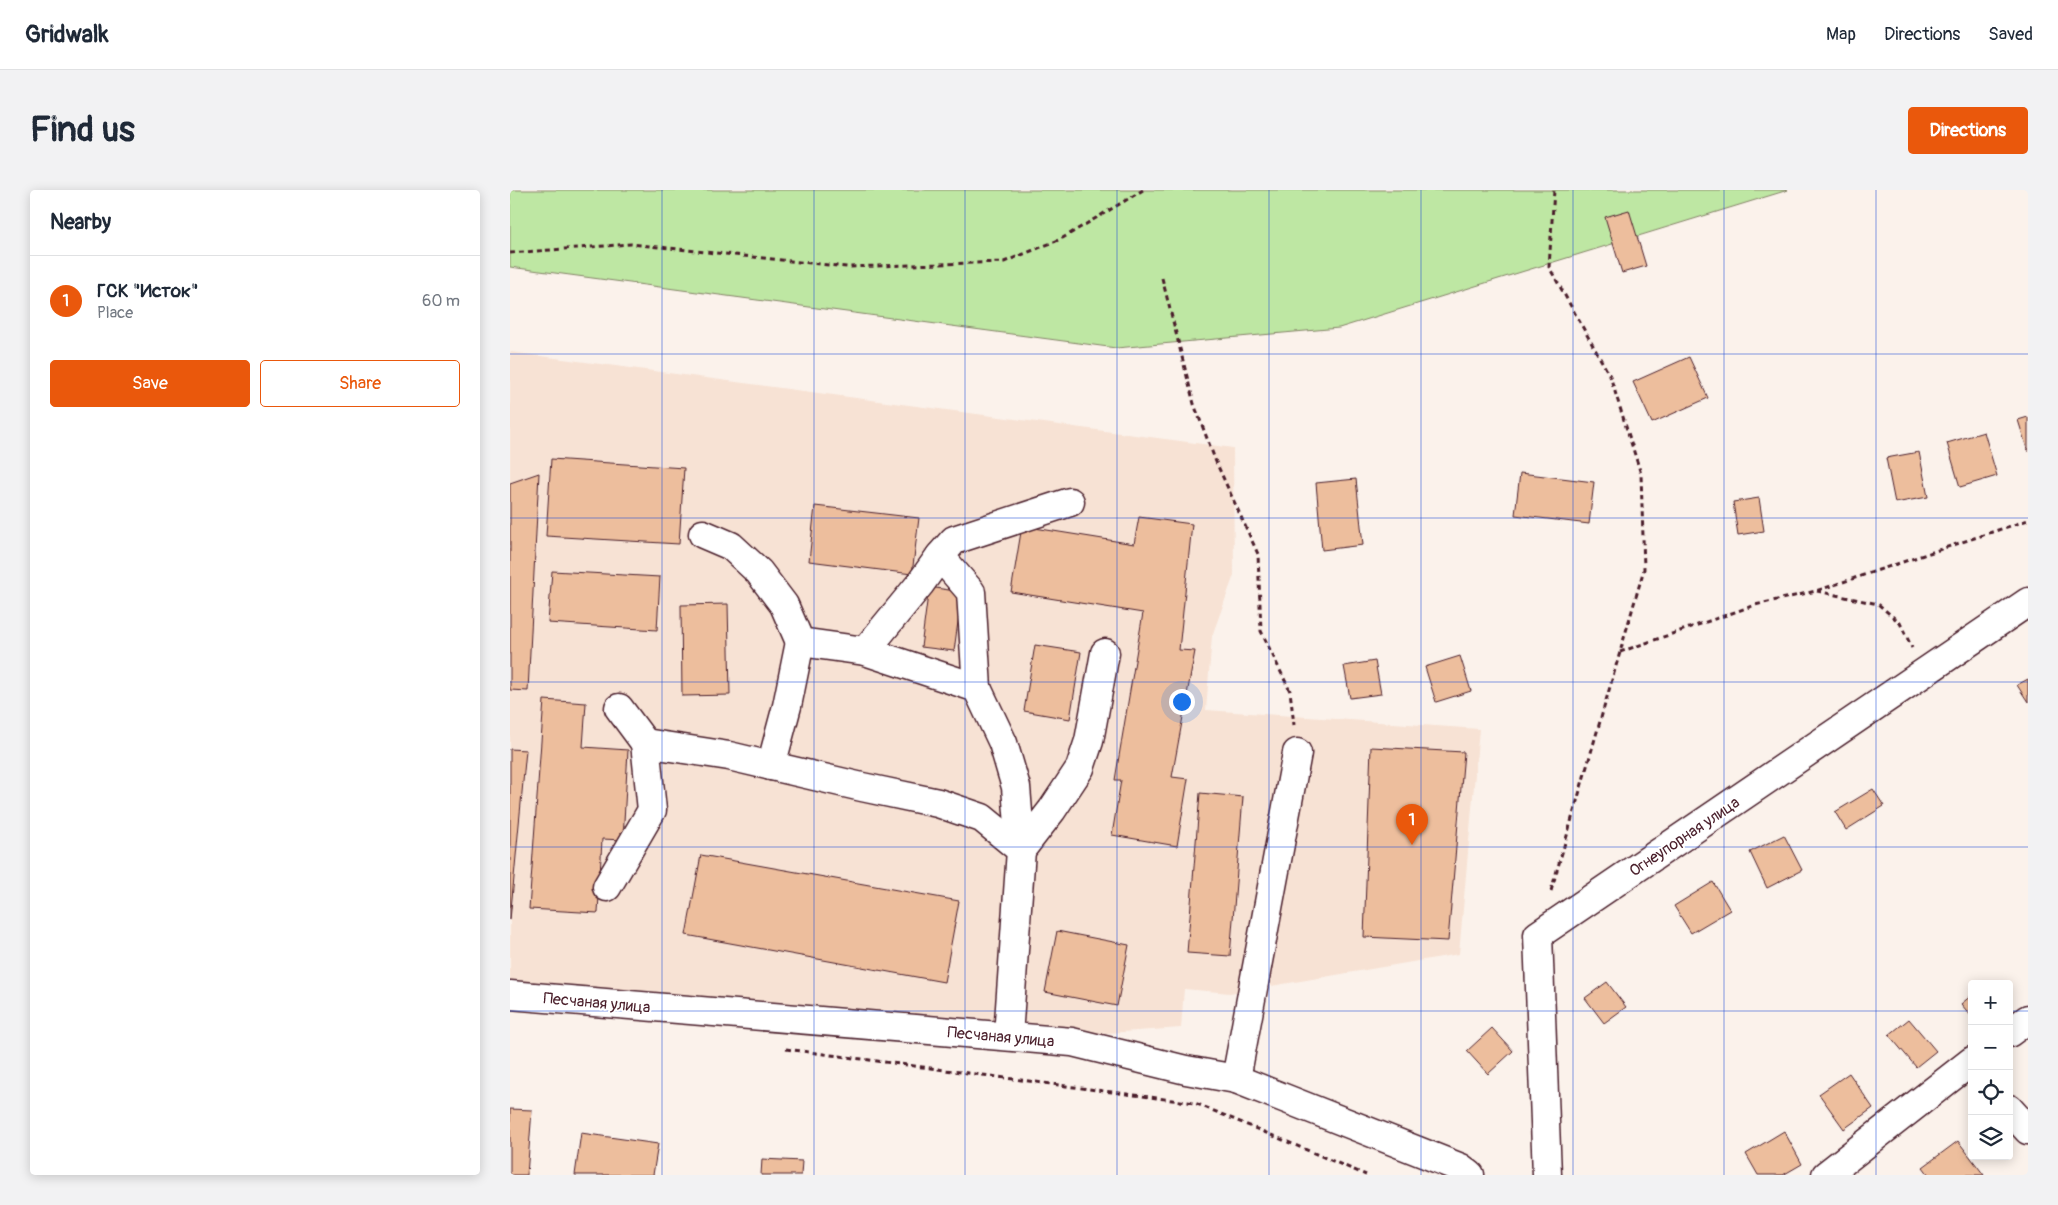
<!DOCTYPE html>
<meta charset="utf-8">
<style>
:root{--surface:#fff;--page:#f2f2f3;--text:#1f2937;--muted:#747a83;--line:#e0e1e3;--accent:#ea580c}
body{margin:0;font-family:Pangolin,sans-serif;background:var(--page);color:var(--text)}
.controls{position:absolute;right:15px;bottom:15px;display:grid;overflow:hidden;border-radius:5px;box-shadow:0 2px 12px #0003}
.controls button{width:45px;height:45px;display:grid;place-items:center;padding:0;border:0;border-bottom:1px solid var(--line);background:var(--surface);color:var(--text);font:25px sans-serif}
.you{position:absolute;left:671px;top:511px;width:18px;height:18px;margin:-12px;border:4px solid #fff;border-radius:50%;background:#1a73e8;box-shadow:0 0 0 8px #1a73e833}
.badge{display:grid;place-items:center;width:32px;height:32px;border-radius:50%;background:var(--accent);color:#fff;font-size:16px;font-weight:700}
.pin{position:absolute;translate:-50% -41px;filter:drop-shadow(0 1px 2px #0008)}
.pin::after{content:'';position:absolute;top:26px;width:18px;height:15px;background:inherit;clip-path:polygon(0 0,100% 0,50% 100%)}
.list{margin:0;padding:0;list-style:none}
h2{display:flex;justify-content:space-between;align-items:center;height:65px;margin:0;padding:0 20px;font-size:21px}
h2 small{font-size:16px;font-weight:400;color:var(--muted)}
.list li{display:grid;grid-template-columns:32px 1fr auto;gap:15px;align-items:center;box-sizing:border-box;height:90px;padding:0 20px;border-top:1px solid var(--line)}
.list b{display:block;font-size:19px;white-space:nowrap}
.list p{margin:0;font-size:16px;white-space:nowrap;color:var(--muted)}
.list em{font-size:16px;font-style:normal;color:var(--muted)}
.actions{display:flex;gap:10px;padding:15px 20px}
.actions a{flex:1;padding:11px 0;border:1px solid var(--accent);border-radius:5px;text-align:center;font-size:18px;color:var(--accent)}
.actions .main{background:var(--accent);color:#fff}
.icon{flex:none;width:28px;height:28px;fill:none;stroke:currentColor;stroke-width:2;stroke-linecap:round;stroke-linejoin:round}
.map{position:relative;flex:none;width:1518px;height:985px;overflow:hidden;border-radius:5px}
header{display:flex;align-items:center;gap:30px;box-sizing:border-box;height:70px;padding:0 25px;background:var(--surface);border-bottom:1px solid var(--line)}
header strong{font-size:24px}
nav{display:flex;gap:28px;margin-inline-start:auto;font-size:18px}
.intro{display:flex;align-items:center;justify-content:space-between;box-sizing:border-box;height:120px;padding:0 30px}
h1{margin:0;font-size:35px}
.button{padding:12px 22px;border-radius:5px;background:var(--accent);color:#fff;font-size:18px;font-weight:700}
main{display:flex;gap:30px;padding:0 30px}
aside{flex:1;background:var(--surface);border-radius:5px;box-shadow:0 2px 12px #0003}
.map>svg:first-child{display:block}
</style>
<header>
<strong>Gridwalk</strong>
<nav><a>Map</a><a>Directions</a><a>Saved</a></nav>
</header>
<div class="intro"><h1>Find us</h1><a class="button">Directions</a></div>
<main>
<aside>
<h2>Nearby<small></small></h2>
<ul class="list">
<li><span class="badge">1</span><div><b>ГСК &quot;Исток&quot;</b><p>Place</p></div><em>60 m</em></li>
</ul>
<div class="actions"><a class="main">Save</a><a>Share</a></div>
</aside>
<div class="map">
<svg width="1518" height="985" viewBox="0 0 1518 985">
<rect width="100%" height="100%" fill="#fbf2eb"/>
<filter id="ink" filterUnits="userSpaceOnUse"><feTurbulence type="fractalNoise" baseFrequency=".02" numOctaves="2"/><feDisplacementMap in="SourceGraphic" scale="10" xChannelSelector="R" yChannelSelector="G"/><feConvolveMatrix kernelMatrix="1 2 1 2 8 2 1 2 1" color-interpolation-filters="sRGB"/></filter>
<g filter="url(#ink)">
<path fill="#f7e2d4" d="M0 162 723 258 724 385 702 446 696 520 969 539 949 764 720 803 674 799 671 838 583 844 0 790Z"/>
<path fill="#bee7a3" stroke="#848367" d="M0 0H1278L829 138 606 158 0 77Z"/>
<g fill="#edbe9d" stroke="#4a1f2b">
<path d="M1119 20 1136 76 1112 83 1095 27Z"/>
<path d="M1179 167 1198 208 1142 233 1123 192Z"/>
<path d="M1518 227V262L1508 230Z"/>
<path d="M1474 242 1487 286 1450 297 1437 253Z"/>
<path d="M1409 262 1418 307 1385 313 1376 268Z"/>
<path d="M41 269 174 278 169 354 36 346Z"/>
<path d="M29 283 18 501 0 500V293Z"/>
<path d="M1010 283 1084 292 1079 334 1005 325Z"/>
<path d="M846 289 853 355 812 360 806 293Z"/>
<path d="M1249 308 1254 341 1228 345 1223 312Z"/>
<path d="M305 316 409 328 402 384 299 371Z"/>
<path d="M629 327 682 334 669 460 685 461 662 587 678 589 667 656 602 645 611 590H605L633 423 501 402 512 336 624 354Z"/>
<path d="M42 381 150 387 147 440 38 433Z"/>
<path d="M419 397 452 402 444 461 411 457Z"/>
<path d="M218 414 220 505 172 506 171 415Z"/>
<path d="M525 455 571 462 560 529 514 521Z"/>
<path d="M950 466 961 501 926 512 915 477Z"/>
<path d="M865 471 871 504 840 508 834 476Z"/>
<path d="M1518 489V512L1507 495Z"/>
<path d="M34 510 76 513 73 557 118 560 113 650 92 649 88 723 19 719Z"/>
<path d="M861 557 954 562 938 751 854 747Z"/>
<path d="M0 559 16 560 0 730Z"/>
<path d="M1363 599 1374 616 1336 640 1325 622Z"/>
<path d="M690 603 733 607 720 766 677 763Z"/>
<path d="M1274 645 1292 680 1257 698 1240 662Z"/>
<path d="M191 665 449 711 434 792 176 745Z"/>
<path d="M1203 692 1220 720 1181 743 1164 716Z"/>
<path d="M547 741 619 755 607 816 535 802Z"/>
<path d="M1097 792 1116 817 1094 833 1075 808Z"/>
<path d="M1462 805V827L1451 814Z"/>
<path d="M1399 829 1426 861 1406 877 1379 845Z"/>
<path d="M982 838 1003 861 978 884 957 861Z"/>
<path d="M1339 883 1363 918 1334 939 1309 904Z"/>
<path d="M0 919 22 920 17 985H0Z"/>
<path d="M1274 941 1292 974 1273 985H1248L1236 964Z"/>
<path d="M71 943 148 954 143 985H65Z"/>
<path d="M1448 951 1474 985H1419L1413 977Z"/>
<path d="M252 969 292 971 291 985H251Z"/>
</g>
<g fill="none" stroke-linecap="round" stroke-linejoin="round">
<g stroke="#4a1f2b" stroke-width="31">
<g id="minor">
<path d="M193 344 221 356 249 382 274 415 290 452 355 461"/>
<path d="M430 366 410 394 355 461 467 498 493 553 506 597 511 660 542 620 570 578 579 551 595 463"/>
<path d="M467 498 461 402 430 366 444 350 560 312"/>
<path d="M109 518 135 553"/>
<path d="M261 576 277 516 290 452"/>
<path d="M97 697 142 620 135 553 219 566 352 597 428 613 472 628 511 660 498 846"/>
<path d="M0 805 562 852 676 880 726 889 951 978 960 985"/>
<path d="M1499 843 1518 829"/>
<path d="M726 889 787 563"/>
<path d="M1499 919 1518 940"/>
<path d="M1037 985 1028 745 1518 412"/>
<path d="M1316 985 1462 871"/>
</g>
</g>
<g stroke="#4a1f2b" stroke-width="3" stroke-dasharray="5 4" stroke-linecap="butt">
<path d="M0 63 121 54 337 77 494 72 551 49 633 0"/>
<path d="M652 88 684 214 706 272 748 364 751 441 780 501 784 535"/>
<path d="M1307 401 1368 414 1390 433 1402 458"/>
<path d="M1110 462 1245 415 1306 401 1518 330"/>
<path d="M1041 701 1134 379 1131 284 1100 186 1039 77 1044 0"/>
<path d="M276 859 685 913 856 985"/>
</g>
<use href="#minor" stroke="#fff" stroke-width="28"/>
</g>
</g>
<path fill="none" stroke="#1d4ed8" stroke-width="1" stroke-opacity="0.55" d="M152 0V985M304 0V985M455 0V985M607 0V985M759 0V985M911 0V985M1063 0V985M1214 0V985M1366 0V985M0 164H1518M0 328H1518M0 492H1518M0 657H1518M0 821H1462M1499 821H1518"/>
<g text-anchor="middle" stroke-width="4" stroke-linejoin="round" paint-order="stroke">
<g font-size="16" fill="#4a1f2b" stroke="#fff">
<text transform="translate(1174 646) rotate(-34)" y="6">Огнеупорная улица</text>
<text transform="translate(87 812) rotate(5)" y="6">Песчаная улица</text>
<text transform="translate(491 846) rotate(5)" y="6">Песчаная улица</text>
</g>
</g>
</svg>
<div class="controls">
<button>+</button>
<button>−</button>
<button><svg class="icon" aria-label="locate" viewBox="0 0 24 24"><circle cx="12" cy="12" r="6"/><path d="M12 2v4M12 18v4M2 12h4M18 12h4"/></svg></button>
<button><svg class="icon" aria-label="layers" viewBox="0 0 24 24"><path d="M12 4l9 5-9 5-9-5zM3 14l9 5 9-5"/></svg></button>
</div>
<div class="you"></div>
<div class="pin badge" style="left:902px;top:655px">1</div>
</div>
</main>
